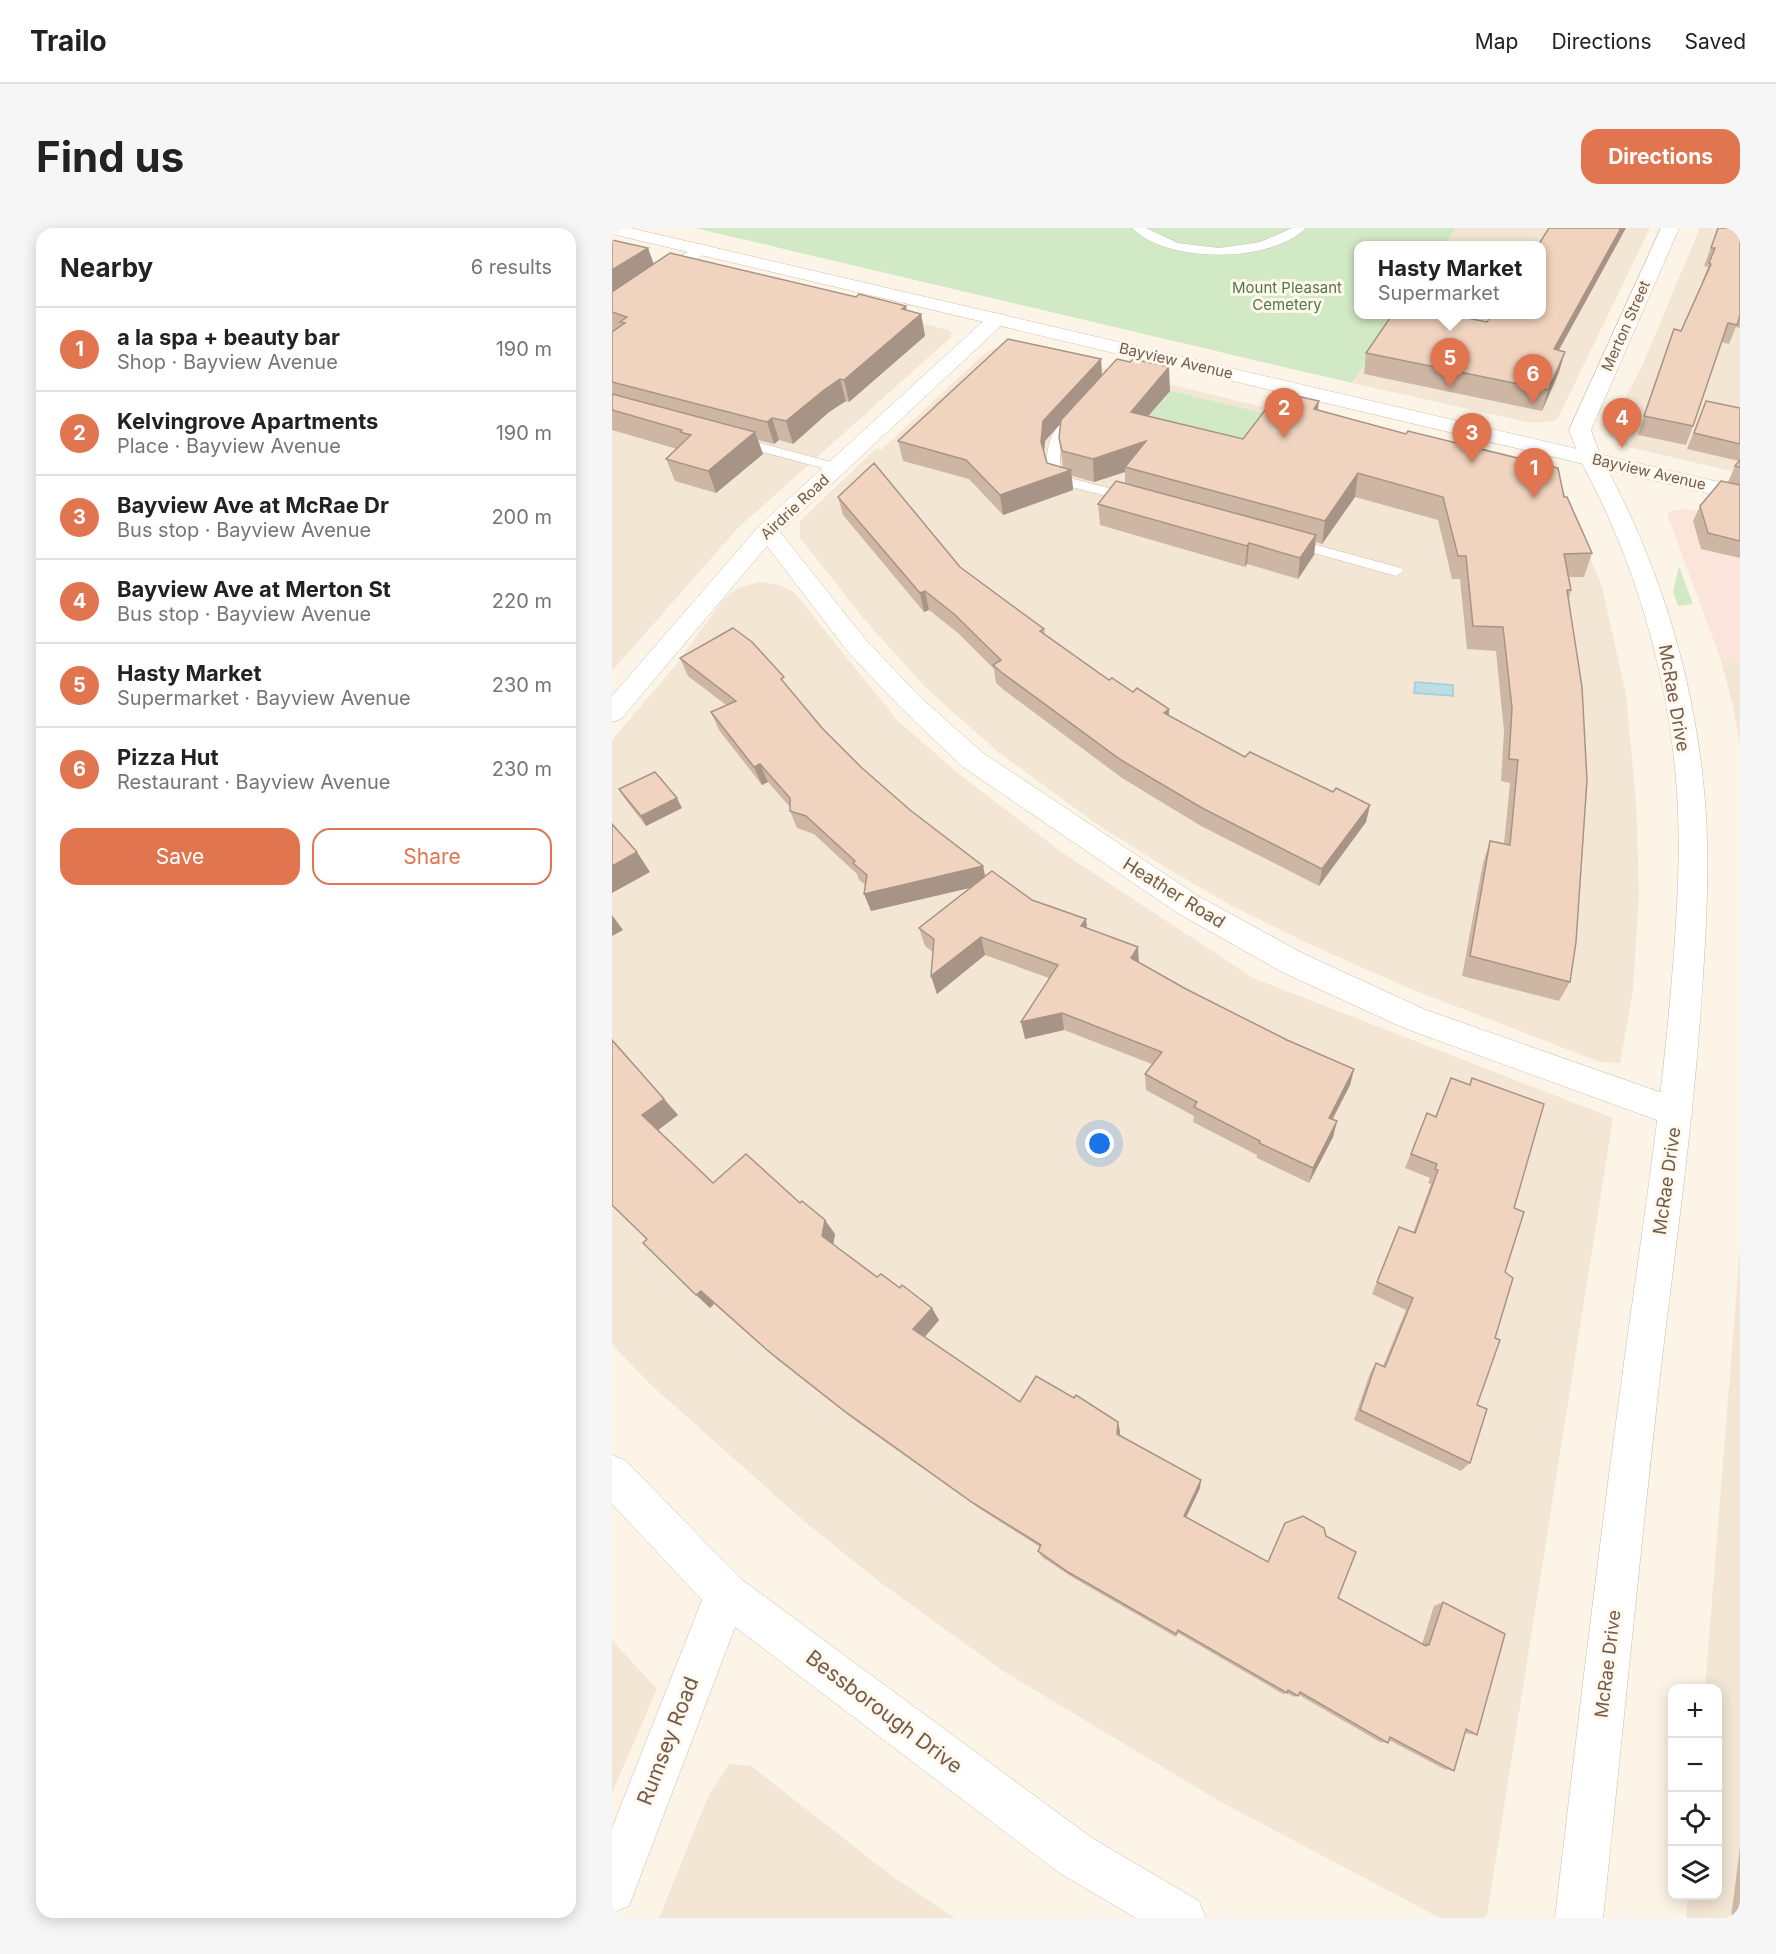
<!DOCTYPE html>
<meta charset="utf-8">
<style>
:root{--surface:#fff;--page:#f6f6f6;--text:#222;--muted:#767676;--line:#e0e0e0;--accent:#e17550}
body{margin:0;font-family:Inter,sans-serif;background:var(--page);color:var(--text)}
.controls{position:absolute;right:18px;bottom:18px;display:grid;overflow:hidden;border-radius:12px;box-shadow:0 3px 15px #0003}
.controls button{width:54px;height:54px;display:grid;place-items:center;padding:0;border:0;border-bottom:2px solid var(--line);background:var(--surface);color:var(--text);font:30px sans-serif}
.you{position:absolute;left:488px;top:916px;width:21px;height:21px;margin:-15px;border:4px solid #fff;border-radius:50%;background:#1a73e8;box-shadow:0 0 0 9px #1a73e833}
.badge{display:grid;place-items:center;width:39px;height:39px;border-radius:50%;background:var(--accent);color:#fff;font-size:20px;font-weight:700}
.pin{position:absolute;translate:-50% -50px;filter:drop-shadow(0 2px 3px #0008)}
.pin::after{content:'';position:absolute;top:32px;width:21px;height:18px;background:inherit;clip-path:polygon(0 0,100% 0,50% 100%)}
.popup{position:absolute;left:742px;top:13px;width:192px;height:78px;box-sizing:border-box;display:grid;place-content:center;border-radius:12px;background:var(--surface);filter:drop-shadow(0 2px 4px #0005);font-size:20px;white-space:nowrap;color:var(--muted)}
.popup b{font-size:22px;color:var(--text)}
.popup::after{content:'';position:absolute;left:50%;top:100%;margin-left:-12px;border:12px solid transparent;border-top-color:var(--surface)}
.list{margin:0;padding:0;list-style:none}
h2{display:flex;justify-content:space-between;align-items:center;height:78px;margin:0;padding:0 24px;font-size:26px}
h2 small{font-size:20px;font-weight:400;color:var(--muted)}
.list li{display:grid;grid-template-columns:39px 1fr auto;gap:18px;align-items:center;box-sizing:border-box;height:84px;padding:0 24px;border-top:2px solid var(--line)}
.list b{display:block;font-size:22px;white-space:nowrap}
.list p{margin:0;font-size:20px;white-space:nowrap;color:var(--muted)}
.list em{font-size:20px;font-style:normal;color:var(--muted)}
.actions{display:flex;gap:12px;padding:18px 24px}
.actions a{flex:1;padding:14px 0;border:2px solid var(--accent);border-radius:18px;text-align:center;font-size:21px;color:var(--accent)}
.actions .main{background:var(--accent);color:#fff}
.icon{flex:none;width:33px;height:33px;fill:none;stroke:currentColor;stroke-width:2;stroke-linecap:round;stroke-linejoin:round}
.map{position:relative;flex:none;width:1128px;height:1690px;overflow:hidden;border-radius:18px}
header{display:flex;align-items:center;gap:36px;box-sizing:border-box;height:84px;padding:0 30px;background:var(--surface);border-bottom:2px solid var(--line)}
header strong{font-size:28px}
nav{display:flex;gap:33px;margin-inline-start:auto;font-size:21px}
.intro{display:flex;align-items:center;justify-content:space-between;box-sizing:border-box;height:144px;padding:0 36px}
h1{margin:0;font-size:42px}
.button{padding:15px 27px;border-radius:18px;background:var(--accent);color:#fff;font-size:21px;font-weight:700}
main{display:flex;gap:36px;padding:0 36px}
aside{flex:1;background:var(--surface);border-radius:18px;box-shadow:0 3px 15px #0003}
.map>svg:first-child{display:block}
</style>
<header>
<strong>Trailo</strong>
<nav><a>Map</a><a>Directions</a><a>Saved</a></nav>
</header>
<div class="intro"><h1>Find us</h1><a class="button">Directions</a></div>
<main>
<aside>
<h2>Nearby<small>6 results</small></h2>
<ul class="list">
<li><span class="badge">1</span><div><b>a la spa + beauty bar</b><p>Shop · Bayview Avenue</p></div><em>190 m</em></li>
<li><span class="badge">2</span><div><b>Kelvingrove Apartments</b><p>Place · Bayview Avenue</p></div><em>190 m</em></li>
<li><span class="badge">3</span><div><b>Bayview Ave at McRae Dr</b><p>Bus stop · Bayview Avenue</p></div><em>200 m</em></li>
<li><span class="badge">4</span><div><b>Bayview Ave at Merton St</b><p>Bus stop · Bayview Avenue</p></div><em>220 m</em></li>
<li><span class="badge">5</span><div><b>Hasty Market</b><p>Supermarket · Bayview Avenue</p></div><em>230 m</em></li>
<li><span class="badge">6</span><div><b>Pizza Hut</b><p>Restaurant · Bayview Avenue</p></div><em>230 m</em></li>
</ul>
<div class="actions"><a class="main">Save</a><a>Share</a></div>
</aside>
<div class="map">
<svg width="1128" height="1690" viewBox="0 0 1128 1690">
<rect width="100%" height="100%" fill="#fcf4e6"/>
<g fill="#f3e6d5">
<path d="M844 0H1038L946 190 941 193 920 195 740 155 786 87 930 86V18L832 17Z"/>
<path d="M1088 0H1128V245L1016 219 999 210 996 204 1030 138Z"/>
<path d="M96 44 337 102 340 106 338 110 126 300 0 443V99Z"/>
<path d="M396 117 947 251 990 359 1014 466 1024 574 1027 665 1021 762 1008 835 988 834 799 761 697 716 618 677 548 636 483 595 385 523 314 460 252 391 188 310V293L265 220 269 222 372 126 384 119Z"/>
<path d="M147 354 168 357 182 364 285 492 348 547 448 623 641 750 1001 890 875 1687 872 1690H828L607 1573 391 1443 269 1355 192 1293 39 1157 0 1116V512L63 438 111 372 126 360Z"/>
<path d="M1109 432 1128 433V516L1121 479Z"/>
<path d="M1128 1021V1690H1074L1076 1668H1106V1460H1093Z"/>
<path d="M0 1412 45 1461 0 1565Z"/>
<path d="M117 1536 139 1538 280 1648 343 1690H47L96 1569Z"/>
</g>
<path fill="#fbe5db" d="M1076 281 1128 293V433L1109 432 1055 286 1058 283Z"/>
<g fill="#d2e9c5">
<path d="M83 0H844L832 17 746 18V86L786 87 740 155Z"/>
<path d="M559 163 663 188 629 233 522 206Z"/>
<path d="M1067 338 1081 376 1066 378 1061 364Z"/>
</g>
<path fill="#bbdde5" stroke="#a2ccd6" stroke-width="1.5" d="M803 454 841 457V468L802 465Z"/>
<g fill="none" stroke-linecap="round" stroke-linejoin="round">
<g stroke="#cdbcad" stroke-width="1">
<g id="service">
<path d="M520 0H534L566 15 607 20 648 14 680 0H694C659 35 555 36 520 0Z"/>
<path d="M465 184 472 188C453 212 444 216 450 248L528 268V274L523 275 439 254C427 232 440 190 465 184Z"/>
<path d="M122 208 230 237 232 240 225 244 117 215V209Z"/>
<path d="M675 309 789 340 792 343 784 348 670 316 668 313 670 310Z"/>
</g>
</g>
<g stroke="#cdbcad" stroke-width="1">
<g id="minor">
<path d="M1049 0H1067L979 202 989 230 986 235H970L957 202Z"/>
<path d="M88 16 94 17 97 21 94 25 7 84 0 86V72Z"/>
<path d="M385 85 392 87 395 91 392 95 168 304 254 412 307 468 371 525 586 668 692 726 814 782 1076 874 1081 884 1076 894 1064 899 792 800 670 744 564 684 351 539 289 480 236 424 155 318 9 491 0 494V468L147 298 378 87Z"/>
<path d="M0 1227 14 1233 129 1351 480 1610 587 1673 594 1690H524L446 1644 123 1399 17 1678 0 1685V1600L90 1372 0 1276Z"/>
</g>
</g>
<g stroke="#cdbcad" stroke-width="1">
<path id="tertiary" d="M978 223 986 225 989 230C1046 332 1081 445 1092 562 1098 623 1095 687 1091 748 1083 885 1063 1020 1047 1156 1027 1334 1010 1512 991 1690H943C964 1512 985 1334 1009 1157 1027 1022 1049 887 1060 750 1065 689 1069 625 1065 564 1057 447 1023 332 967 230L970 225Z"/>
</g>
<g stroke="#d2bead" stroke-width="1">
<path id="secondary" d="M0 0H18L1128 259V273L0 6Z"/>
</g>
<use href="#service" fill="#fff" fill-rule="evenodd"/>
<use href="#minor" fill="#fff" fill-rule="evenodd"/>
<use href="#tertiary" fill="#fff" fill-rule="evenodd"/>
<use href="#secondary" fill="#fff" fill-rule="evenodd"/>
</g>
<g fill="#ceb6a4" fill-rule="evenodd">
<path d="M1106 0H1128V100L1124 99 1117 116 1109 114 1081 198 1074 217 1026 207 1062 101 1069 103 1091 54H1090L1096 39 1092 38Z"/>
<path d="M0 12 42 36 294 78V82L309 86 313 108 237 174 234 173 217 184 181 216 167 212 162 216 146 212 151 226 104 265 63 253 54 231 65 221 0 202Z"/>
<path d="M837 91 875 94 947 122V144L930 183 752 146 754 125Z"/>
<path d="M489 131 490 148 558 163 536 188 631 211 706 182 952 269 980 325 972 349H957L959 362 957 370 958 754 947 773 850 748 871 635 878 613 892 616 898 555 889 553 892 503 884 423 855 421 848 351H840L826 292 743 269 710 316 704 314 702 327 686 351 635 336 633 339 488 297 486 276 513 256V244L482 254 460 248 461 262 391 287 357 251 291 233 286 213ZM449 195 447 210 451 240 435 235 432 224 433 213Z"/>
<path d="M1094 173 1128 180V257L1116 254 1123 238 1127 233 1075 221Z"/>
<path d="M1128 257V330L1089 321 1081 293 1088 278Z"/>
<path d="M226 269 348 339 432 401 433 406 497 452 557 488 633 529 721 564 758 577 754 594 707 658 589 598 510 550 392 462 384 455 382 441 346 405 317 382 312 384 231 287Z"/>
<path d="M68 430 175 458 210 500 250 540 373 648 420 672 474 691 475 700 527 735 574 761 675 812 742 841 738 857 721 891 725 893 721 909 697 955 645 930V927L581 894 582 888 534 862 533 846 540 836 452 802 413 811 437 750 373 727 325 766 319 748 321 724 313 718 307 700 359 659 259 683 254 657 247 652 245 646 202 606 185 600 178 583V579L156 554 150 557 107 502 99 484 114 477 76 448Z"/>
<path d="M7 561 70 580 34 598 13 571Z"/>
<path d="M839 850 902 980 893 1044 883 1110 865 1177 858 1235 849 1243 742 1192 758 1145 764 1135 771 1138 794 1082 760 1066 787 999 801 1005 819 956 816 955 818 950 793 940 815 885 823 889Z"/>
<path d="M52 871 66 887 46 902 101 955 223 1006 221 1017 265 1049 327 1092 313 1109 408 1174 508 1203V1207L588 1260 574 1289 656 1334 673 1295 726 1370 810 1416 822 1378 831 1374 865 1507 852 1505 842 1543 832 1541 777 1512 776 1515 768 1514 687 1467 682 1469 675 1465 671 1466 566 1405 564 1409 460 1349 430 1329 426 1323 428 1319 368 1281 241 1191 167 1133 102 1076 98 1080 35 1011 0 977Z"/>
<path d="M1128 1619V1690H1119Z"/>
</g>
<g fill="#a89486">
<path d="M1009 0H1014L936 142 942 121Z"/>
<path d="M36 20 44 42 0 69V42Z"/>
<path d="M294 78 297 96 309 86 313 108 237 174 232 152 290 81Z"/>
<path d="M953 124 947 144 930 183 936 162Z"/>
<path d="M489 131 490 150 433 213 431 234 429 214 431 193Z"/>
<path d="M557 139 558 163 520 207 519 184Z"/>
<path d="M228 151 234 173 217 184 181 216 174 193 212 162Z"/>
<path d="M707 173 704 197 702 181Z"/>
<path d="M160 190 167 212 162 216 155 194Z"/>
<path d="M143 204 151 226 104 265 96 243Z"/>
<path d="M534 213 513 239V244L482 254 481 231Z"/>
<path d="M459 242 461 262 391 287 388 267Z"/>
<path d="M746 245 743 269 710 316 713 293Z"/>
<path d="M704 307 702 327 686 351 688 330Z"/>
<path d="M637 315 635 336 633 339 635 318Z"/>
<path d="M313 363 317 382 312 384 308 365Z"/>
<path d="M557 481V499L552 485Z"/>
<path d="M148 536 156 554 150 557 142 539Z"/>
<path d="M65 570 70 580 34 598 29 588Z"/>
<path d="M758 577 754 594 707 658 710 641Z"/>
<path d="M25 624 38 644 0 665V638Z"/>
<path d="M371 638 375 656 259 683 252 666Z"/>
<path d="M0 687 11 702 0 708Z"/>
<path d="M474 691 476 709 469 698Z"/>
<path d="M369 709 373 727 325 766 319 748Z"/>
<path d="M526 719 527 737 519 730Z"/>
<path d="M450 785 452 802 413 811 409 794Z"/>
<path d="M742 841 738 857 713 905 717 890Z"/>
<path d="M52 871 66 887 45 903 30 887Z"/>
<path d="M725 893 721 909 697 955 701 940Z"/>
<path d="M213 992 223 1006 220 1022 210 1008Z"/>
<path d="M89 1063 102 1076 98 1080 84 1067Z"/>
<path d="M320 1080 327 1092 309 1113 301 1101Z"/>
<path d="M506 1194 508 1203 507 1215 505 1206Z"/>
<path d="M589 1252 588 1260 572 1294V1288Z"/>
</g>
<g fill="#f0d4bf" stroke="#a89486" stroke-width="1.5">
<path d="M937 0H1009L942 121 953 124 936 162 754 125 780 87H816L837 91 840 87 875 94 879 87H930V18H923L924 15 927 16Z"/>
<path d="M1106 0H1128V87L1125 97 1116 95 1081 198 1032 188 1062 101 1069 103 1099 36 1097 35 1103 20H1099Z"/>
<path d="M0 12 36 20 0 42Z"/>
<path d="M58 25 244 69 247 66 294 78 290 81 309 86 232 152 228 151 212 162 174 193 160 190 155 194 0 154V104L13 95 8 94 15 89 0 84V64Z"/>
<path d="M396 111 489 131 431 193 429 214 435 235 459 242 388 267 354 232 286 213Z"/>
<path d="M505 131 518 134 521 131 557 139 519 184 631 211 667 164 707 173 702 181 794 206 796 203 946 240 952 269H955L980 325 952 326 959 362H955L970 459 975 552 964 714 958 754 858 728 878 613 898 617 906 532 897 531 900 480 891 399 861 398 854 328H846L831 269 746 245 713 293 513 239 534 213 481 231 450 223 447 210 449 192Z"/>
<path d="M0 166 143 204 96 243 54 231 79 207 68 204 70 202 0 182Z"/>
<path d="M1094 173 1128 180V216L1082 205Z"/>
<path d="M1128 232V239L1123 238Z"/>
<path d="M262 235 348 339 432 401 428 403 497 452 500 450 521 464 525 460 557 481 552 485 633 529 638 524 721 564 724 560 758 577 710 641 590 580 509 532 389 444 381 437 389 432 342 386 313 363 308 365 226 269Z"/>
<path d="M504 253 704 307 688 330 637 315 635 318 486 276Z"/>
<path d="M1109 253 1128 257V313L1096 305 1088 278Z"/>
<path d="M121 400 140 414 172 449 169 451 210 500 250 540 298 582 371 638 252 666 255 647 241 635 243 633 194 588 178 583V570L148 536 142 539 99 484 124 473 68 430Z"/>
<path d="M43 544 65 570 29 588 7 561Z"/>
<path d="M0 596 25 624 0 638Z"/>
<path d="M380 643 420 672 474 691 469 698 526 719 519 730 574 761 675 812 742 841 717 890 725 893 701 940 647 915 648 913 582 879 585 874 533 846 550 824 450 785 409 794 446 737 369 709 319 748 322 711 307 700Z"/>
<path d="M0 812 52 871 30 887 101 955 134 926 188 975 190 973 213 992 210 1008 265 1049 269 1046 288 1060 290 1057 320 1080 301 1101 408 1174 424 1148 462 1170 464 1167 506 1194 505 1206 589 1252 572 1288 656 1334 673 1295 691 1288 712 1300 714 1308 744 1324 726 1370 814 1418 815 1416 817 1417 831 1374 893 1406 865 1507 854 1501 842 1543 778 1509 776 1515 688 1464 686 1468 676 1462 675 1465 566 1402 564 1406 456 1344 426 1323 429 1317 361 1275 231 1182 155 1122 89 1063 84 1067 31 1015 35 1011 0 977Z"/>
<path d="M839 850 858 857 860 850 932 876 902 980 912 984 893 1044 901 1050 883 1110 888 1112 865 1177 875 1181 858 1235 748 1182 764 1135 773 1139 801 1070 765 1054 787 999 803 1005 826 942 823 941 825 936 799 926 815 885 824 889Z"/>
</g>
<g text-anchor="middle" stroke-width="6" stroke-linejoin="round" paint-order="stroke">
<g font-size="15" fill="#527944" stroke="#fef8ed">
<text x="675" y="65">Mount Pleasant<tspan x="675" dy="17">Cemetery</tspan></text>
</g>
<g font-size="15" fill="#745b4c" stroke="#fef8ed">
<text transform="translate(1014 98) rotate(-66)" y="5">Merton Street</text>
<text transform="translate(564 133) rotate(13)" y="5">Bayview Avenue</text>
<text transform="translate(1037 244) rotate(13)" y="5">Bayview Avenue</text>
<text transform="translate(183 279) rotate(-43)" y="5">Airdrie Road</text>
</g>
<g font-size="18" fill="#745b4c" stroke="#fef8ed">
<text transform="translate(1062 470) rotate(80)" y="6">McRae Drive</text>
<text transform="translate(562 665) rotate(32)" y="6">Heather Road</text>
<text transform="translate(1055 953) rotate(-82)" y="6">McRae Drive</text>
<text transform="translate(996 1436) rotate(-83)" y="6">McRae Drive</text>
</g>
<g font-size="21" fill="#745b4c" stroke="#fef8ed">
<text transform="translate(272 1484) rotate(37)" y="7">Bessborough Drive</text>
<text transform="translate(56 1513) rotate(-69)" y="7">Rumsey Road</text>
</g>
</g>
</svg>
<div class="controls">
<button>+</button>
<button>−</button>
<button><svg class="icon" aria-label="locate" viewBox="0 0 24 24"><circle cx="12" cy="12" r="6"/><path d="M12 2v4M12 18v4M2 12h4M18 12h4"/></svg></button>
<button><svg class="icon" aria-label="layers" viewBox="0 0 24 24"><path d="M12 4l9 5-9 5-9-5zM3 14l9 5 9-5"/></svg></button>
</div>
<div class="you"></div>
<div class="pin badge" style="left:922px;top:270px">1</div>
<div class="pin badge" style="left:672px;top:210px">2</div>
<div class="pin badge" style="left:860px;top:235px">3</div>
<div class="pin badge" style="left:1010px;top:220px">4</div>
<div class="pin badge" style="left:838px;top:160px">5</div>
<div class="popup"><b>Hasty Market</b>Supermarket</div>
<div class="pin badge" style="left:921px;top:176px">6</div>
</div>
</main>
